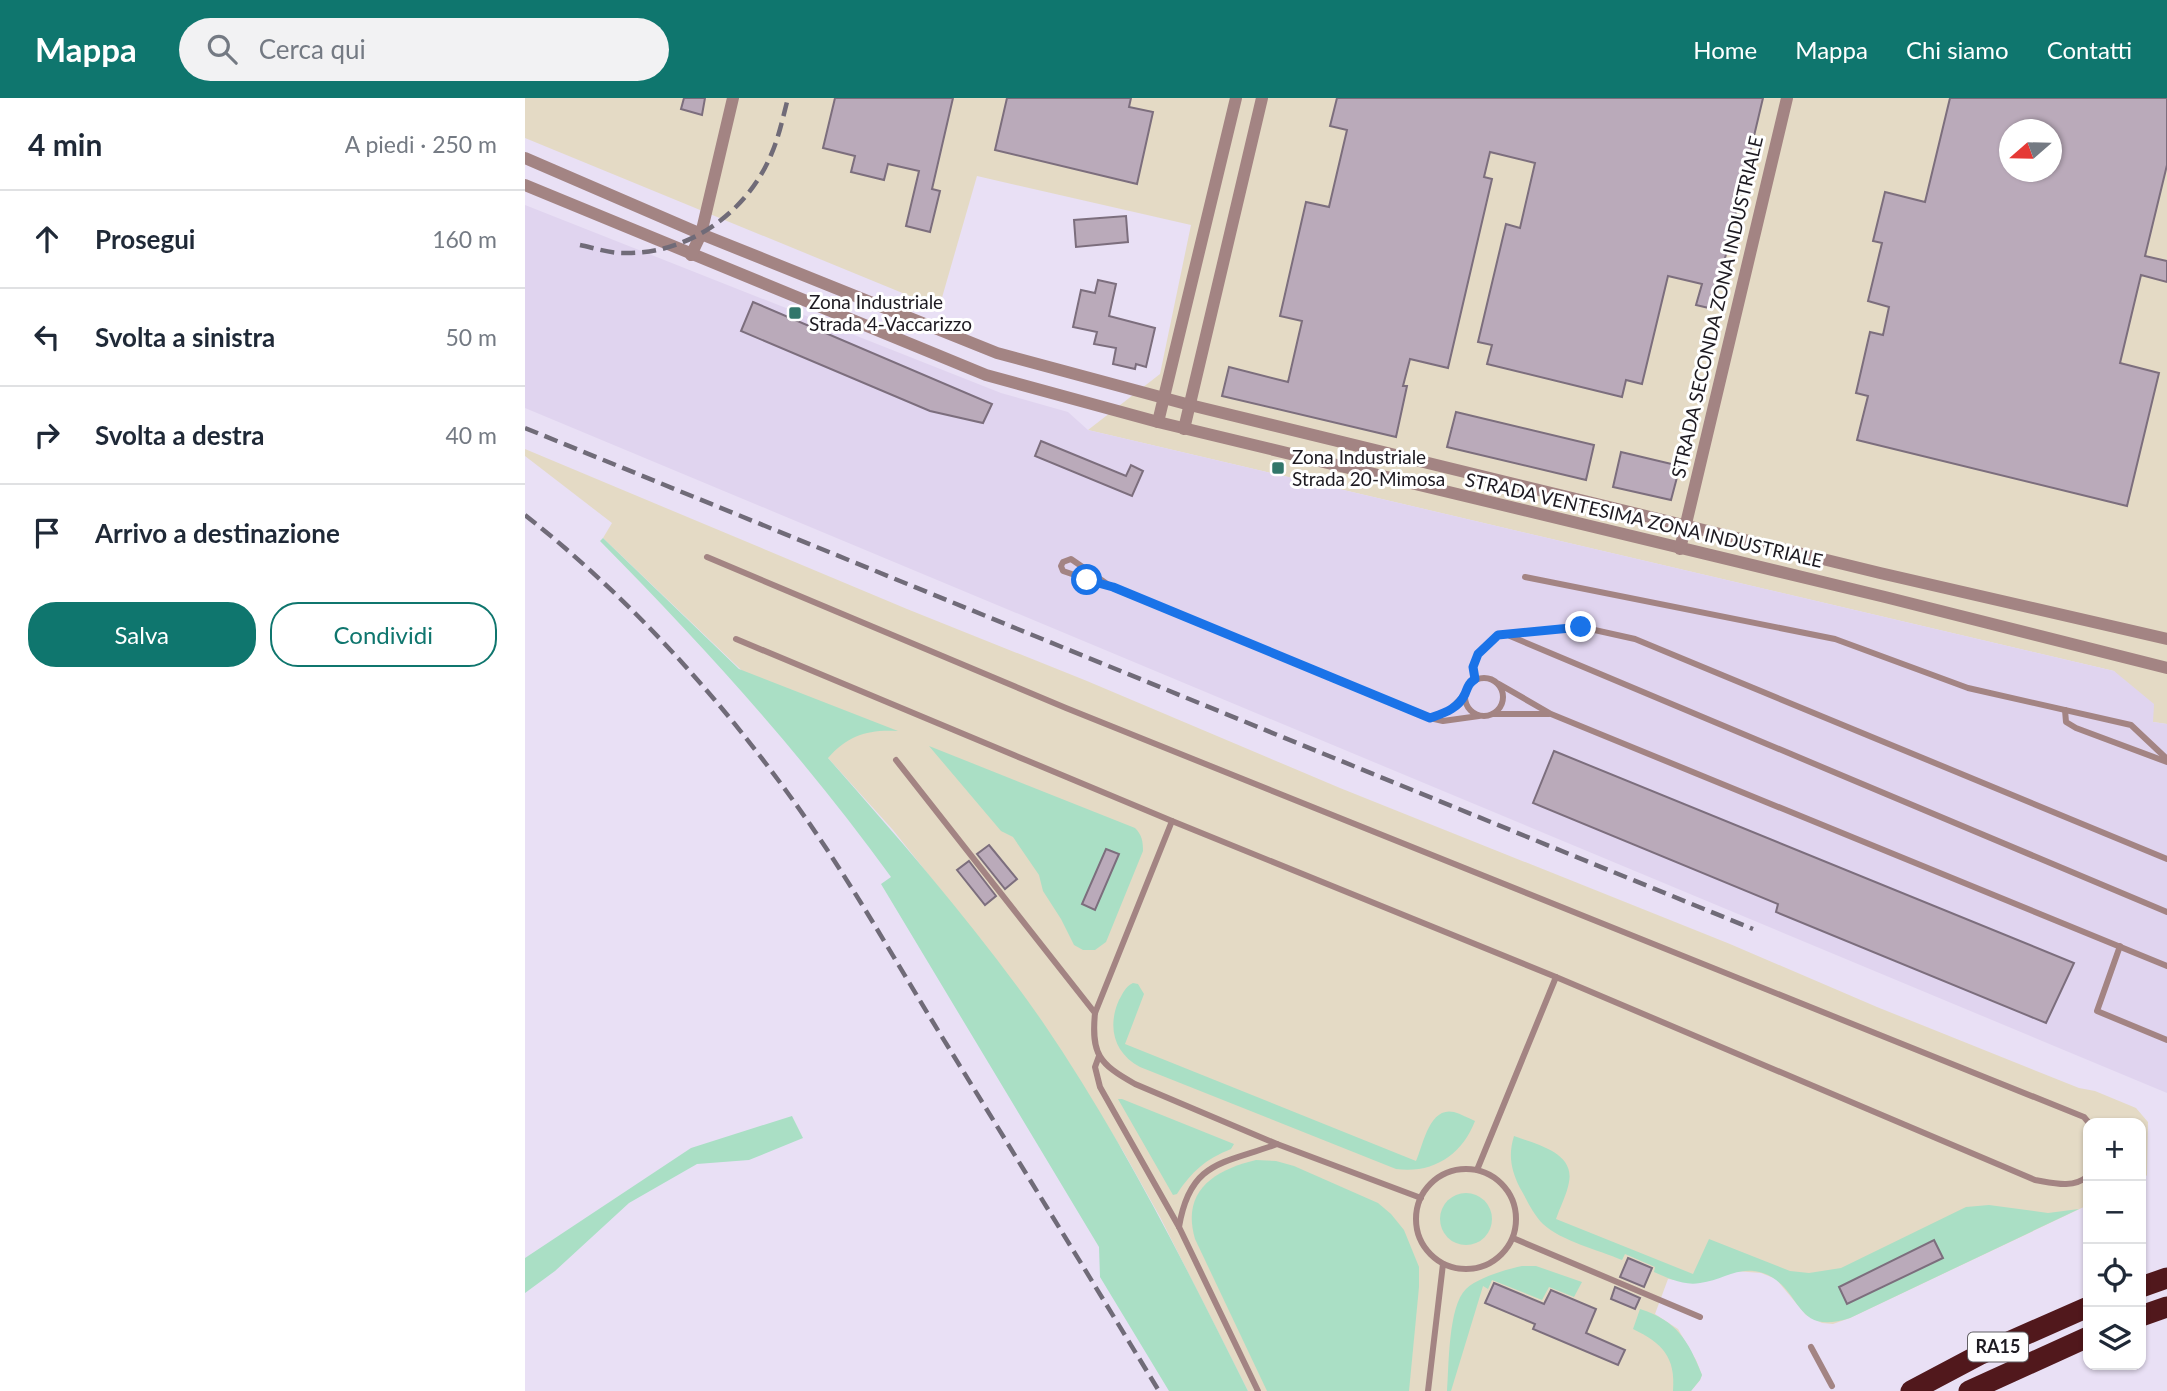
<!DOCTYPE html>
<html lang="it">
<meta charset="utf-8">
<style>
:root{--surface:#fff;--page:#f2f2f3;--text:#1f2937;--muted:#747a83;--line:#e0e1e3;--accent:#0f766e}
body{margin:0;font-family:Lato,sans-serif;background:var(--page);color:var(--text)}
.controls{position:absolute;right:21px;bottom:21px;display:grid;overflow:hidden;border-radius:14px;box-shadow:0 2px 5px #0004}
.controls button{width:63px;height:63px;display:grid;place-items:center;padding:0;border:0;border-bottom:2px solid var(--line);background:var(--surface);color:var(--text);font:35px sans-serif}
.compass{position:absolute;left:1474px;top:21px;width:63px;height:63px;border-radius:50%;background:var(--surface);box-shadow:0 2px 5px #0004;rotate:250deg}
.stop{position:absolute;width:21px;height:21px;margin:-16px;border:5px solid #1a73e8;border-radius:50%;background:#fff}
.stop.end{background:#1a73e8;border-color:#fff;box-shadow:0 2px 7px #0008}
.list{margin:0;padding:0;list-style:none}
h2{display:flex;justify-content:space-between;align-items:center;height:91px;margin:0;padding:0 28px;font-size:30px}
h2 small{font-size:23px;font-weight:400;color:var(--muted)}
.list li{display:grid;grid-template-columns:46px 1fr auto;gap:21px;align-items:center;box-sizing:border-box;height:98px;padding:0 28px;border-top:2px solid var(--line)}
.list b{display:block;font-size:26px;white-space:nowrap}
.list em{font-size:23px;font-style:normal;color:var(--muted)}
.actions{display:flex;gap:14px;padding:21px 28px}
.actions a{flex:1;padding:16px 0;border:2px solid var(--accent);border-radius:28px;text-align:center;font-size:24px;color:var(--accent)}
.actions .main{background:var(--accent);color:#fff}
.icon{flex:none;width:38px;height:38px;fill:none;stroke:currentColor;stroke-width:2;stroke-linecap:round;stroke-linejoin:round}
.map{position:relative;flex:none;width:1642px;height:1293px;overflow:hidden}
header{display:flex;align-items:center;gap:42px;box-sizing:border-box;height:98px;padding:0 35px;background:var(--accent);color:#fff}
header strong{font-size:33px}
nav{display:flex;gap:38px;margin-inline-start:auto;font-size:24px}
.search{width:490px;height:63px;background:var(--page);display:flex;align-items:center;gap:18px;box-sizing:border-box;padding:0 24px;border-radius:38px;color:var(--muted);font-size:26px}
main{display:flex}
aside{flex:1;background:var(--surface)}
.map>svg:first-child{display:block}
</style>
<header>
<strong>Mappa</strong>
<div class="search"><svg class="icon" aria-label="search" viewBox="0 0 24 24"><circle cx="10" cy="10" r="6"/><path d="M15 15l6 6"/></svg>Cerca qui</div>
<nav><a>Home</a><a>Mappa</a><a>Chi siamo</a><a>Contatti</a></nav>
</header>
<main>
<aside>
<h2>4 min<small>A piedi · 250 m</small></h2>
<ul class="list">
<li><svg class="icon" aria-label="ahead" viewBox="0 0 24 24"><path d="M12 20V5M6 11l6-6 6 6"/></svg><div><b>Prosegui</b></div><em>160 m</em></li>
<li><svg class="icon" aria-label="left" viewBox="0 0 24 24"><path d="M17 20v-9H6M10 6l-5 5 5 5"/></svg><div><b>Svolta a sinistra</b></div><em>50 m</em></li>
<li><svg class="icon" aria-label="right" viewBox="0 0 24 24"><path d="M7 20v-9h11M14 6l5 5-5 5"/></svg><div><b>Svolta a destra</b></div><em>40 m</em></li>
<li><svg class="icon" aria-label="arrive" viewBox="0 0 24 24"><path d="M6 21V4h12l-3 4 3 4H6"/></svg><div><b>Arrivo a destinazione</b></div></li>
</ul>
<div class="actions"><a class="main">Salva</a><a>Condividi</a></div>
</aside>
<div class="map">
<svg width="1642" height="1293" viewBox="0 0 1642 1293">
<rect width="100%" height="100%" fill="#e9e0f5"/>
<g fill="#e4dac5" fill-rule="evenodd">
<path d="M0 0H1642V626L1628 624 1589 573 563 332 635 276 666 127 452 78 414 210 0 40ZM1484 32H1526V74H1484Z"/>
<path d="M0 351 382 511 562 583 815 690 1205 846 1352 909 1554 990 1570 993 1611 1010 1623 1024 1622 1077 1616 1084V1025H1563V1107L1325 1220 1308 1226 1297 1225 1281 1217 1251 1181 1236 1175 1210 1173 1174 1185 1143 1181 1130 1216 1153 1231 1171 1262 1177 1277 1175 1282 1166 1293H723L635 1119 598 1053 517 924 465 854 368 732 303 660 257 611 78 440 87 425 0 358Z"/>
</g>
<path fill="#e0d4ef" d="M0 107 476 295 543 314 563 332 1589 573 1629 606 1628 624 1642 626V995L0 310Z"/>
<g fill="#aadfc5">
<path d="M78 440 214 571 373 633C344 631 323 637 303 660 378 745 452 830 517 923 597 1040 660 1167 723 1293H644L575 1179 574 1149 356 786 366 779C279 659 179 548 75 443Z"/>
<path d="M404 648 610 730C617 737 618 743 618 753L581 844 570 852H558L549 847 536 821 518 793 514 777 488 739 476 733Z"/>
<path d="M608 885 613 886 619 896 600 946 891 1063C898 1048 904 1008 929 1014 936 1016 943 1020 950 1023 937 1057 908 1076 871 1071L615 969C589 955 582 929 594 902 598 895 600 889 608 885Z"/>
<path d="M593 1001H597L709 1046 706 1051C681 1061 667 1073 652 1096L648 1097Z"/>
<path d="M267 1018 278 1040 224 1062 172 1066 104 1105 30 1173 0 1195V1160L166 1050Z"/>
<path d="M989 1038C1010 1046 1050 1054 1044 1084 1042 1096 1035 1109 1031 1121L1168 1176 1184 1141 1265 1173 1284 1175 1316 1170 1441 1109 1464 1107 1523 1115 1554 1111 1325 1220C1267 1239 1279 1190 1238 1175 1214 1167 1198 1182 1175 1185 1159 1188 1143 1180 1129 1174L1130 1169 1100 1156 1097 1162C1074 1152 1036 1143 1018 1126 1008 1116 1002 1102 995 1090 986 1072 983 1057 989 1038Z"/>
<path d="M731 1062 751 1063 769 1068 853 1105 866 1116 879 1132 894 1169V1189L884 1293H742L670 1141C656 1093 689 1072 731 1062Z"/>
<circle cx="941" cy="1121" r="26"/>
<path d="M997 1168H1011L1057 1184 1049 1199 1024 1189 1017 1202 967 1182 963 1191 958 1188 926 1293H922C924 1269 923 1208 941 1191 952 1180 982 1171 997 1168Z"/>
<path d="M1115 1211C1152 1223 1163 1242 1177 1277L1175 1282 1166 1293H1148C1151 1259 1137 1245 1108 1231Z"/>
</g>
<g fill="#baaaba" stroke="#7c6e7d" stroke-width="2" fill-rule="evenodd">
<path d="M159 0H180L177 17 156 11Z"/>
<path d="M310 0H428L407 91 415 93 405 134 381 128 394 73 363 66 359 82 326 74 330 58 298 50Z"/>
<path d="M482 0H606L604 9 628 14 612 86 470 52Z"/>
<path d="M812 0H1238L1188 211 1171 207 1177 186 1143 178 1117 286 1101 282 1097 299 962 266 967 247 953 244 981 126 995 130 1010 65 965 54 959 79 967 81 923 270 885 261 878 288H882L871 339 697 298 704 269 763 284 777 223 755 218 781 104 804 109 822 32 805 28Z"/>
<path d="M1425 0H1642V67L1620 158 1642 163V184L1616 177 1595 265 1634 275 1602 408 1332 342 1343 298 1331 295 1345 234 1358 237 1364 209 1343 203 1357 145 1348 143 1360 94 1400 104ZM1485 32H1527V74H1485Z"/>
<path d="M601 118 603 144 551 149 549 122Z"/>
<path d="M573 182 591 186 584 218 630 230 621 269 611 266 610 271 588 266 591 250 569 246 572 234 548 229 556 192 570 195Z"/>
<path d="M228 204 467 306 458 325 405 313 216 233Z"/>
<path d="M931 314 1069 347 1061 382 922 349Z"/>
<path d="M516 343 601 378 606 367 618 373 607 398 510 358Z"/>
<path d="M1096 354 1155 368 1146 402 1088 389Z"/>
<path d="M1029 653 1549 865 1521 925 1251 814 1253 806 1008 705Z"/>
<path d="M464 747 492 781 480 791 452 756Z"/>
<path d="M581 751 594 756 570 812 557 806Z"/>
<path d="M444 763 471 798 460 807 432 772Z"/>
<path d="M1409 1142 1418 1160 1322 1206 1314 1189Z"/>
<path d="M1103 1160 1127 1170 1119 1189 1095 1179Z"/>
<path d="M969 1185 1019 1206 1026 1192 1071 1211 1061 1235 1100 1252 1093 1267 1008 1231 1010 1226 960 1205Z"/>
<path d="M1090 1189 1115 1200 1110 1211 1086 1201Z"/>
</g>
<g fill="none" stroke-linecap="round" stroke-linejoin="round">
<g stroke="#a38483" stroke-width="6">
<path d="M182 459 541 610 1559 1019 1564 1025"/>
<path d="M1000 479 1310 541 1443 590 1606 627 1642 661"/>
<path d="M588 490 546 461 538 464 536 468 538 473 588 490 905 620 918 623 954 618"/>
<path d="M985 538 1642 814"/>
<path d="M211 541 647 723 1031 879 1510 1082C1528 1085 1548 1091 1563 1078"/>
<circle cx="959" cy="599" r="19"/>
<path d="M950 581 948 569 953 556 973 537 1056 529 1110 541 1642 761"/>
<path d="M974 586 1026 616 1642 868"/>
<path d="M1540 612 1541 624 1551 630 1642 664"/>
<path d="M968 616H1024"/>
<path d="M907 619 923 614 939 597"/>
<path d="M371 662 570 915"/>
<path d="M647 723 570 915C566 956 574 966 610 986L752 1046 896 1100"/>
<path d="M1595 848 1572 913 1642 942"/>
<path d="M574 958 570 969 575 989 654 1129 733 1293"/>
<circle cx="941" cy="1121" r="50"/>
<path d="M952 1072 1031 879"/>
<path d="M654 1129C665 1062 699 1066 752 1046"/>
<path d="M988 1140 1175 1219"/>
<path d="M1286 1249 1307 1288"/>
<path d="M903 1293 918 1166"/>
</g>
<g stroke="#a38483" stroke-width="12">
<path d="M0 60 176 136 472 255 665 307 1355 475 1642 541"/>
<path d="M0 87 461 277 633 324 1360 499 1642 570"/>
<path d="M166 157 176 136 208 0"/>
<path d="M633 324 711 0"/>
<path d="M659 331 737 0"/>
<path d="M1155 451 1262 0"/>
</g>
<g stroke="#51181c" stroke-width="21">
<path d="M1616 1189 1642 1180"/>
<path d="M1616 1218 1642 1209"/>
<path d="M1386 1293 1454 1257 1563 1209"/>
<path d="M1444 1293 1563 1239"/>
</g>
<g stroke="#706b78" stroke-width="4.5" stroke-dasharray="14 7" stroke-linecap="butt">
<path d="M55 147C69 150 84 155 98 155 162 157 221 116 246 57 254 39 258 19 263 0"/>
<path d="M0 330 1228 831"/>
<path d="M0 417C100 496 187 591 262 694 318 770 365 854 414 934 488 1054 561 1173 634 1293"/>
</g>
</g>
<g fill="none" stroke-linecap="round" stroke-linejoin="round">
<path stroke="#1a73e8" stroke-width="9" d="M562 482 588 489 905 620C919 615 933 611 940 596 943 589 943 586 950 581L948 569 953 556 973 537 1056 529"/>
</g>
<g fill="#31766a" stroke="#fff" stroke-width="2.5">
<rect x="263" y="208" width="14" height="14" rx="3.5"/>
<rect x="746" y="363" width="14" height="14" rx="3.5"/>
</g>
<g text-anchor="middle" stroke-width="6" stroke-linejoin="round" paint-order="stroke">
<rect fill="#fff" stroke="#615f64" stroke-width="2" x="1443" y="1234.5" width="60" height="29" rx="5"/>
<g font-size="18" font-weight="bold" fill="#1d1a21">
<text x="1473" y="1255">RA15</text>
</g>
<g font-size="19" fill="#1d1a21" stroke="#fff" text-anchor="start">
<text x="284" y="211">Zona Industriale<tspan x="284" dy="22">Strada 4-Vaccarizzo</tspan></text>
<text x="767" y="366">Zona Industriale<tspan x="767" dy="22">Strada 20-Mimosa</tspan></text>
</g>
<g font-size="19" fill="#1d1a21" stroke="#fff">
<text transform="translate(1192 209) rotate(-77)" y="7">STRADA SECONDA ZONA INDUSTRIALE</text>
<text transform="translate(1119 422) rotate(13)" y="7">STRADA VENTESIMA ZONA INDUSTRIALE</text>
</g>
</g>
</svg>
<div class="controls">
<button>+</button>
<button>−</button>
<button><svg class="icon" aria-label="locate" viewBox="0 0 24 24"><circle cx="12" cy="12" r="6"/><path d="M12 2v4M12 18v4M2 12h4M18 12h4"/></svg></button>
<button><svg class="icon" aria-label="layers" viewBox="0 0 24 24"><path d="M12 4l9 5-9 5-9-5zM3 14l9 5 9-5"/></svg></button>
</div>
<svg class="compass" viewBox="-18 -18 36 36"><path d="M0-13l5 13h-10z" fill="#e53935"/><path d="M0 13l5-13h-10z" fill="#747a83"/></svg>
<div class="stop" style="left:562px;top:482px"></div>
<div class="stop end" style="left:1056px;top:529px"></div>
</div>
</main>
